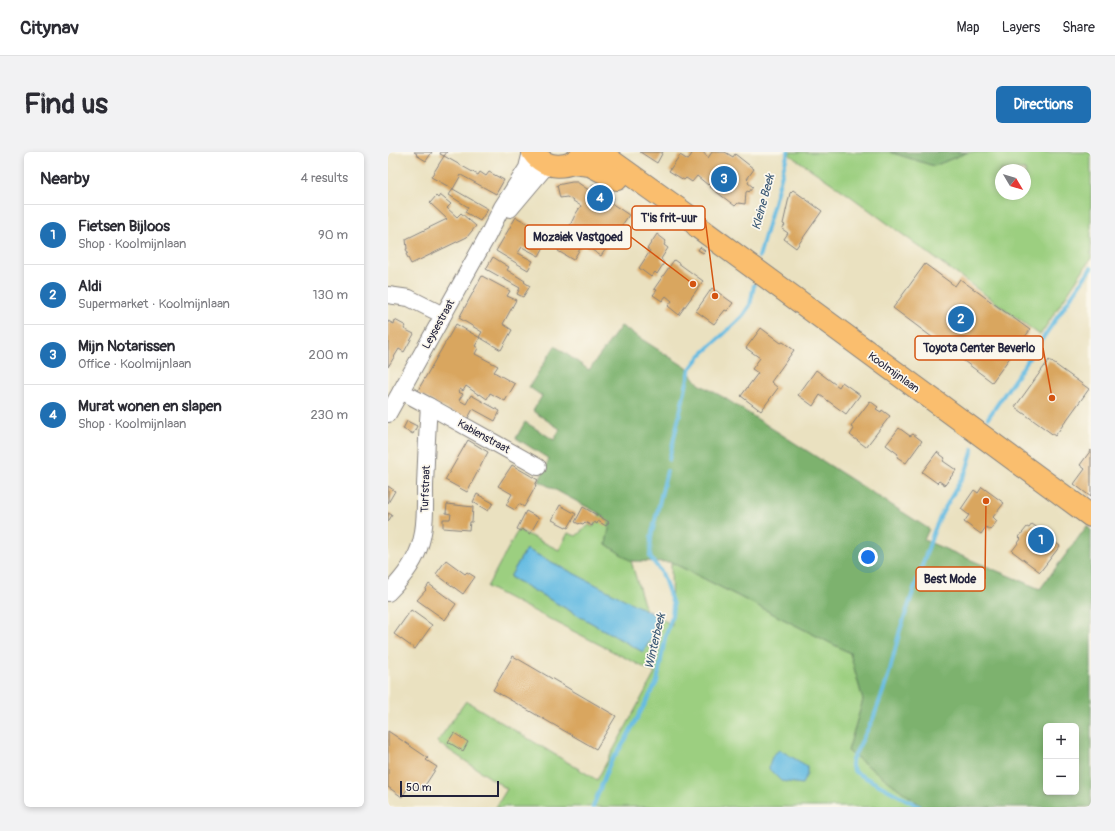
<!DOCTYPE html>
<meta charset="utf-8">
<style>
:root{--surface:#fff;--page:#f2f2f3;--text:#2b2b33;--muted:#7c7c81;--line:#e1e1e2;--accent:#1f6fb2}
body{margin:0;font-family:Pangolin,sans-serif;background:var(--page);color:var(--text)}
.controls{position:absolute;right:12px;bottom:12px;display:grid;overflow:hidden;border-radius:6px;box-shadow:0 2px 6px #0003}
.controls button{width:36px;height:36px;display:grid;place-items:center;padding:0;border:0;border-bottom:1px solid var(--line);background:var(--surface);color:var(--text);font:20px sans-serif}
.compass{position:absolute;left:607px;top:12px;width:36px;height:36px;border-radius:50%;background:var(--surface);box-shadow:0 2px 6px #0003;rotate:128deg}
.scale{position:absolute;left:12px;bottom:10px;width:99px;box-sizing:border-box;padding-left:4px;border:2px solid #22223b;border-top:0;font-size:11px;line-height:14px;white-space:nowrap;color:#22223b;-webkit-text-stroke:3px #fbf7ec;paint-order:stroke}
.you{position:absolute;left:480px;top:405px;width:14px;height:14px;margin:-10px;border:3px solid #fff;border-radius:50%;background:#1a73e8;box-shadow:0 0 0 6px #1a73e833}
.badge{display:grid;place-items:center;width:26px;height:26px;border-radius:50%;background:var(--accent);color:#fff;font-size:13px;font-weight:700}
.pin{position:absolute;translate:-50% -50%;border:2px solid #fff;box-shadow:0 1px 4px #0006}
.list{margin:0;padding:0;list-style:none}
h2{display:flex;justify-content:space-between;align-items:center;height:52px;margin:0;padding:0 16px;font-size:17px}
h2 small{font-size:13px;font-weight:400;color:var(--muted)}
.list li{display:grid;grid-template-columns:26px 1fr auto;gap:12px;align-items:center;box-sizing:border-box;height:60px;padding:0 16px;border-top:1px solid var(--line)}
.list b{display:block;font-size:15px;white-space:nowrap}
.list p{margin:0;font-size:13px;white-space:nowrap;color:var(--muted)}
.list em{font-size:13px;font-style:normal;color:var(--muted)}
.map{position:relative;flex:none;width:703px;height:655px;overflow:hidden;border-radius:6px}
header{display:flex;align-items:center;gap:24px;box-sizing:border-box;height:56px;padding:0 20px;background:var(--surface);border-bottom:1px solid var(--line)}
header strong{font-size:19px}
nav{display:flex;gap:22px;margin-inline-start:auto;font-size:14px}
.intro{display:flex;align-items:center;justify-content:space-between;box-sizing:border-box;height:96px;padding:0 24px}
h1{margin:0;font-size:28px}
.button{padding:10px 18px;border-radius:6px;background:var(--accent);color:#fff;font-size:14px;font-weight:700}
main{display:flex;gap:24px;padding:0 24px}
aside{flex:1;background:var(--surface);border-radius:6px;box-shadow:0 2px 6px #0003}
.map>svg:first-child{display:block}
</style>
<header>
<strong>Citynav</strong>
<nav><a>Map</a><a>Layers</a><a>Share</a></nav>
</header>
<div class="intro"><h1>Find us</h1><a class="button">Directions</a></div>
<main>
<aside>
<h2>Nearby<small>4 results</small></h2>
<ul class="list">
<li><span class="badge">1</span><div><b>Fietsen Bijloos</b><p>Shop · Koolmijnlaan</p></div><em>90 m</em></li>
<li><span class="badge">2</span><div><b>Aldi</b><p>Supermarket · Koolmijnlaan</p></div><em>130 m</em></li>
<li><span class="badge">3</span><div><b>Mijn Notarissen</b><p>Office · Koolmijnlaan</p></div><em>200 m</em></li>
<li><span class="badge">4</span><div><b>Murat wonen en slapen</b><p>Shop · Koolmijnlaan</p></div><em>230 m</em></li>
</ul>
</aside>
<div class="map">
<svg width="703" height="655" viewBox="0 0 703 655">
<rect width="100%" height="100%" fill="#fbf7ec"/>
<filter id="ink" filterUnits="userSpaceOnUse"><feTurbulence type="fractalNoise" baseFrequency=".025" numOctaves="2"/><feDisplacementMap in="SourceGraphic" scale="8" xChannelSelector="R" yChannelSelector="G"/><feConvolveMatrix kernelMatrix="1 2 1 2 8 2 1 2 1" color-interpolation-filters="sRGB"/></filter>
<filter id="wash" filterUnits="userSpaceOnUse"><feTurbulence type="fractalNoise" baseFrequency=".012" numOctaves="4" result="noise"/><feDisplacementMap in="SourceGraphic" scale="16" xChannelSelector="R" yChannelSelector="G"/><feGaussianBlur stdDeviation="0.9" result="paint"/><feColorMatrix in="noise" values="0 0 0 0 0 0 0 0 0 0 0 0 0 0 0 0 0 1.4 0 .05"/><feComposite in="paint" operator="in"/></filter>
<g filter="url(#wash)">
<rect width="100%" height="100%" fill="#eae1c0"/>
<g fill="#9ccf80" stroke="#5f785e" fill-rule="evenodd">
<path d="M400 0H502L546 14 580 0H703V106L652 183 458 41 399 1ZM613 18H637V42H613Z"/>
<path d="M212 362 222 372 218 392 243 409 258 459 138 397 122 425 255 500 275 467 284 474 283 410 462 501 475 548 460 599 535 655H108L119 637 49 590 78 549 209 628 267 521 99 435 130 378 171 398 180 381 188 384 201 373 205 375Z"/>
</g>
<g fill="#7db26e" stroke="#506a54" fill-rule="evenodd">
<path d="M502 0H580L546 14Z"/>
<path d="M233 174 299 216 311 232 335 245 541 377 536 388 652 437 699 374 703 378V655H535L460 599 475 548 462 501 283 410 243 409 218 392 222 372 212 362 151 329 161 307 128 286 137 270 166 288 172 277 145 259 154 244 141 235 167 194 201 218ZM658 574H688V640H658Z"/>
</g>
<g fill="#66bce2" stroke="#446f8e">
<path d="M138 397 275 467 255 500 122 425Z"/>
<path d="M392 598 419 614V622L414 632 393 629 381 617C382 608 384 602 392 598Z"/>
</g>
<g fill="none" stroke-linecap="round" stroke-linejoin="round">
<g stroke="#66bce2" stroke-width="4">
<path d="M371 105 400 0"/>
<path d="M600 266 703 116"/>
<path d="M281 308 302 217 313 203 353 166 362 153 366 133"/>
<path d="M205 655 222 611 235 592 269 530 277 486 284 464 285 453 278 432 274 421 262 405 263 385 279 319"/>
<path d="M532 655 467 620 464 615V608L485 567 497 534 502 518 512 478 546 379 553 363 578 319 585 297"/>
</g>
</g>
<g id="blocks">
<g fill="#d9a65e">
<path d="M26 0H44L38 9 28 3 29 2Z"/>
<path d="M53 0H59L56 4 52 2Z"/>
<path d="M252 0H275L269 11Z"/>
<path d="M305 0H315L320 6 324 0H337L345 5 347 2 366 17 359 27 361 29 360 31 365 35 361 40 360 39 358 40 357 52 350 51 347 54 322 35 324 33 322 31 320 33 309 24 304 30 298 26 296 28 281 19 292 3 300 8Z"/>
<path d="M56 4 90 23 92 20 98 24 101 20 116 28 108 42 73 23 65 37 100 57 92 69 77 60 80 55 61 43 65 37 43 25Z"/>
<path d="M184 30H189L202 39 205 33 226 46 223 51 241 63 213 104 195 92 185 108 170 99 187 63 193 54 179 45 172 46 169 33Z"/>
<path d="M405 38 434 59 408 96 396 87 400 81 394 77 397 73 395 72 402 41Z"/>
<path d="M52 43 63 52 59 56 69 65 73 61 88 74 79 85 23 112 18 102 20 101 18 97H19L18 87 59 67 42 51 48 44 50 46Z"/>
<path d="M128 65 162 84 151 104 134 95 130 101 145 109 140 118 108 99Z"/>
<path d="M269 82 278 89 276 93 280 96 273 107 276 111 269 122 267 120 263 125 251 116 262 99 259 97Z"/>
<path d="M312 95 317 99 315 101 310 98Z"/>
<path d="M105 105 121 115 119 118 137 129 136 130 142 134 135 145 129 142 132 136 98 117Z"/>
<path d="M286 108 315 129 291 163 280 154 284 149 278 144 274 149 265 143 269 138 266 137Z"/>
<path d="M537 112 567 134 572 127 642 178 604 230 505 156Z"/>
<path d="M94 124 122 139 119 144 128 148 115 172 124 178 113 198 91 185 94 180 71 166Z"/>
<path d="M324 136 345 151 339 159 337 158 326 172 308 159Z"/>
<path d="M7 168 18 174 16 177 26 182 16 200 11 197 0 215V169L6 172Z"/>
<path d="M68 172 92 186 87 194 90 196 87 202 110 214 106 220 127 232 117 249 102 241 99 247 92 242 91 243 78 234 75 239 72 237 70 240 75 242 71 248 78 252 83 243 112 259 107 269 85 257 79 268 31 242 30 238Z"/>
<path d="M373 176 393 191 395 190 406 198 383 230 390 236 373 259 353 244 370 221 364 217 372 206 358 196Z"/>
<path d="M661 208 701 237 667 284 627 255Z"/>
<path d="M428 218 451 235 454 230 472 243 458 262 432 243 425 254 410 243Z"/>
<path d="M482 249 490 255 488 257 493 260 494 258 502 264 478 295 462 283 466 277 463 275 466 270Z"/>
<path d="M19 269 29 274 25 282 15 277Z"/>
<path d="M511 276 522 284 525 282 534 289 518 311 509 305 510 302 498 293Z"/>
<path d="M80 288 100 300 79 340 57 328Z"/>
<path d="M703 298V345L686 332 697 317 692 313Z"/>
<path d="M549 300 557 306 555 309 568 318 557 333 551 329 549 331 534 320Z"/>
<path d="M124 313 150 328 147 333 148 334 136 355 131 352 127 358 118 353 124 342 110 334Z"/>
<path d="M0 334 7 339 0 351Z"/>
<path d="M594 335 616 351 605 365 609 369 602 378 598 375 593 382 576 370 581 363 573 357 586 338 590 341Z"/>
<path d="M89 342 105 351 100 359 85 350Z"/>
<path d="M59 352 85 355 84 370H82L81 378 55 376V367H62L63 362 58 361Z"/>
<path d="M172 353 188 362 180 376 164 368Z"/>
<path d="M195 355 221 370 218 374 210 369 209 372 206 370 204 374 197 370 195 372 192 371 191 372 187 370Z"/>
<path d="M138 359 151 366 142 382 134 377 133 379 129 377Z"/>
<path d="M0 361 4 363 0 370Z"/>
<path d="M644 372 663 385 662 387 672 394 652 420 624 399 633 387 631 385 639 375 641 376Z"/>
<path d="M58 408 77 422 79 420 87 425 75 442 48 422Z"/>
<path d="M41 432 68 452 57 468 29 448 38 438H37Z"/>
<path d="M23 458 44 473 27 497 6 482Z"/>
<path d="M125 504 228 564 208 597 105 538Z"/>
<path d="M0 579 40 606 38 608 49 615 34 638 23 631 14 645 0 635Z"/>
<path d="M66 581 80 590 75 599 60 590Z"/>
</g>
</g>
</g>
<g filter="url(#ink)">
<use href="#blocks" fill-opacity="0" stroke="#86827e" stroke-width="1"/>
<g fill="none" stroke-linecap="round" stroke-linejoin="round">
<g stroke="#86827e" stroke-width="18">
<g id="street">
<path d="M122 57 160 12"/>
<path d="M0 143 21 146 55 163"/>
<path d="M41 254 150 315"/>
<path d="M0 262 100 83 114 55 139 16 143 0"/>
<path d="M0 441C14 427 28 409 33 390 38 372 37 352 37 334 38 308 39 281 41 254L13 239"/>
</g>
</g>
<g stroke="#86827e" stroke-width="24">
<g id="primary">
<path d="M145 0C157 18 182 18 195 2"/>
<path d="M211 0 299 63 310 75 703 364"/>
<path d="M184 11 202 13 229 27"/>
</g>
</g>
<use href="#street" stroke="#fff" stroke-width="16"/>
<use href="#primary" stroke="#fabe6e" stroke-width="22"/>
</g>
</g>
<g text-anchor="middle" stroke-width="3.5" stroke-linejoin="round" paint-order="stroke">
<g font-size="11" fill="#22223b" stroke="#fbf7ec">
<text transform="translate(50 172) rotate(-61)" y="4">Leysestraat</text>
<text transform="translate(506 220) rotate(36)" y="4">Koolmijnlaan</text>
<text transform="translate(96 284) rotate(29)" y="4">Kabienstraat</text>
<text transform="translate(37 337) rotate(-88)" y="4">Turfstraat</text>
</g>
<g font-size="12" font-style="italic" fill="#3a5875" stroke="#fbf7ec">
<text transform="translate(375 50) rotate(-75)" y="4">Kleine Beek</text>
<text transform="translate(267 489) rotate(-77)" y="4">Winterbeek</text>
</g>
</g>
<path fill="none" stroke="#d45411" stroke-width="1.5" d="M327 144L317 66M305 132L243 85M664 246L655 196M598 349L597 427"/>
<g fill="#d45411" stroke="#fbf7ec" stroke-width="1.5">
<circle cx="327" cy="144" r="4"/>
<circle cx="305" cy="132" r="4"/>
<circle cx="664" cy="246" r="4"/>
<circle cx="598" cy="349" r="4"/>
</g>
<g fill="#fbf7ec" stroke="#d45411" stroke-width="1.5">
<rect x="244" y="54" width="73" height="24" rx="4"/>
<rect x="137" y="73" width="106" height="24" rx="4"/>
<rect x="527" y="184" width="128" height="24" rx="4"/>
<rect x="528" y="415" width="69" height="24" rx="4"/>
</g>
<g font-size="12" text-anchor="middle" font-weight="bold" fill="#22223b">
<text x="281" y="70">T'is frit-uur</text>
<text x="190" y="89">Mozaiek Vastgoed</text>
<text x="591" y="200">Toyota Center Beverlo</text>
<text x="562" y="431">Best Mode</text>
</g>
</svg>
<div class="controls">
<button>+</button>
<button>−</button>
</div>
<svg class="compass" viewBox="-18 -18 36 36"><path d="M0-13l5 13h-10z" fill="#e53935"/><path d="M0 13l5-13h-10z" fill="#7c7c81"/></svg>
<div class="scale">50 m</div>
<div class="you"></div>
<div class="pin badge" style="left:653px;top:388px">1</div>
<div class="pin badge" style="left:573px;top:167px">2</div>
<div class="pin badge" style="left:336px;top:27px">3</div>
<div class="pin badge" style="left:212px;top:46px">4</div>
</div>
</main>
